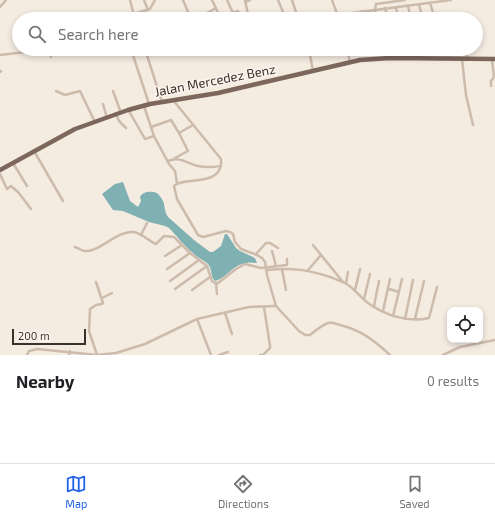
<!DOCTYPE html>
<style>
:root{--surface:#fff;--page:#f6f6f6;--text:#202124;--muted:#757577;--line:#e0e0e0;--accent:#2563eb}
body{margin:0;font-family:"Exo 2",sans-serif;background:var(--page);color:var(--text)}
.controls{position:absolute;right:12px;bottom:12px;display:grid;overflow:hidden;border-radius:8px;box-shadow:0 2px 6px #0003}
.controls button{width:36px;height:36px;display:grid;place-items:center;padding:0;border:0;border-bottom:1px solid var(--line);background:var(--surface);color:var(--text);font:20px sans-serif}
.scale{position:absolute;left:12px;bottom:10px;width:74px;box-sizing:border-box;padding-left:4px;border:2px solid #3b302b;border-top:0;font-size:11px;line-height:14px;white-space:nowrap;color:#3b302b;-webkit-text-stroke:3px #fbf5ee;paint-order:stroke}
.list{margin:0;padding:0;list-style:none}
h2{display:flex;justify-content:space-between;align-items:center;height:52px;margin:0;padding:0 16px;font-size:17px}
h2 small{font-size:13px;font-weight:400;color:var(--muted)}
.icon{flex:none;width:22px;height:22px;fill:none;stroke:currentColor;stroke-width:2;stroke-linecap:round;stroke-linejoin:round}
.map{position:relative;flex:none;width:495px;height:355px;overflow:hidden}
.search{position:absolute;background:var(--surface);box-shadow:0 2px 6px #0003;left:12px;right:12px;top:12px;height:44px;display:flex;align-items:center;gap:10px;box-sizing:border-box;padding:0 14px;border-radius:22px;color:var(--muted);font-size:15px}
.sheet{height:108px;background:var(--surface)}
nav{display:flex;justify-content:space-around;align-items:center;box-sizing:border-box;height:56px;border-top:1px solid var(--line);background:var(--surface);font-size:11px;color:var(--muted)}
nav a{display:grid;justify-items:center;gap:2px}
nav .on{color:var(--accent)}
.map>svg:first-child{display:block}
</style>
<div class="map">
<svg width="495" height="355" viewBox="0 0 495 355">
<rect width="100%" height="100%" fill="#f4ebe1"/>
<path fill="#7fb0b2" d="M123 182 130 201 138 207 141 201 140 197C143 191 151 191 157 193 168 204 162 207 168 217L194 240 210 252H213L221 246 225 234H227L236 248 240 251 255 258 257 263C253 263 250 262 247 263 233 264 227 278 215 281 210 277 213 270 208 264 204 260 197 258 193 253 184 246 177 236 169 228L165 226 149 222 123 211 113 210 102 194 115 184Z"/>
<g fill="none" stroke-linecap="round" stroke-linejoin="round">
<g stroke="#cdbbac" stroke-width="2.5">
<path d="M130 0 135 19"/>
<path d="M144 0 148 10"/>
<path d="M183 0 191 19"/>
<path d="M212 0 221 19"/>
<path d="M227 0 233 13 238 11"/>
<path d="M245 0 249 19"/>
<path d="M278 0 286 19"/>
<path d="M292 0 298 18"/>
<path d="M332 0 339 19"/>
<path d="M245 2 250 0"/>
<path d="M430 3 435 19"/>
<path d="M419 5 423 19"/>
<path d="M408 6 411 19"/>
<path d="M0 7 6 0"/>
<path d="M385 8 388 19"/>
<path d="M396 8 399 19"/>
<path d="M362 11 364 19"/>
<path d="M350 13 352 19"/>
<path d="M60 14 62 19"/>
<path d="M134 14 150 9 155 0"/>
<path d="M337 15 451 0"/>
<path d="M196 19 216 8"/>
<path d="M285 19 337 13"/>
<path d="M377 19 375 10 376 4 405 0"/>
<path d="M50 49 51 57"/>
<path d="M131 49 149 104"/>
<path d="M145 49 162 102"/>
<path d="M309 49 313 71"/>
<path d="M347 49 350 62"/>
<path d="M420 49 423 58"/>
<path d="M446 49 449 58"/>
<path d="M465 49 467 58"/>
<path d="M372 51H384L395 49"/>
<path d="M348 54 372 51V49"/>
<path d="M0 55 51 49"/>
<path d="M462 59 466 95 473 125"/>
<path d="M0 72 1 71"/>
<path d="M491 86V81L494 77 492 60"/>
<path d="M56 91 65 95 80 91 95 122"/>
<path d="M113 91 121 113"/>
<path d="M173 100 221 159C224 188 183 176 174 186L177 199 198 235 203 237 226 231 230 232 233 234 235 242 241 249 257 255 262 258 265 262 267 275 276 306 299 331 305 335H310C315 331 322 325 328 323 332 322 336 324 340 325 361 330 375 341 390 355"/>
<path d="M103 104 107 118"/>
<path d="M144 106 154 136 169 164 175 171 177 183"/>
<path d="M129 111 145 139 154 136"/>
<path d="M116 114 119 121 126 128"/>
<path d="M151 127 171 120 179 133"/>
<path d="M34 151 63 201"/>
<path d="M175 158 188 151 179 133 193 125"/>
<path d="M168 161C180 156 186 163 198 166 206 168 213 167 221 166"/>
<path d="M13 163 27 186"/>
<path d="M0 174 7 189 11 186 18 192 31 209"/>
<path d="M141 235 147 223"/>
<path d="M313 245 343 282"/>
<path d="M75 247C78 248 81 250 84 251 100 253 116 230 134 232 141 233 149 241 156 244L164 236 174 237 190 253 207 266 212 281 215 283H218L236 269 245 264 261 268 287 265V259"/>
<path d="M272 251 276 266"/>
<path d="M256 254 266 243H270L278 248"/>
<path d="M165 256 182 245"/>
<path d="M167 269 190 253"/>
<path d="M282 269 286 290"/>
<path d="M267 270C292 267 310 270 333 278 337 280 341 281 345 283 354 288 360 297 368 303 384 315 409 323 429 318L437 287"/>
<path d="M308 270 321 255"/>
<path d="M170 281 199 260"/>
<path d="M96 282 103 303 102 304 96 305 90 309 89 331 97 355"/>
<path d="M216 283 217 294"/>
<path d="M346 283 348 272"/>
<path d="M175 289 207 266"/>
<path d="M389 289 399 292"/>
<path d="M192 290 210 277"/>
<path d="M355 290 360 269"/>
<path d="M102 298 112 293"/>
<path d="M364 299 370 274"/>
<path d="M374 306 379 281"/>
<path d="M383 311 390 279"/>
<path d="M225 313 232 334"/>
<path d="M393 316 402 279"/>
<path d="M197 319 211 355"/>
<path d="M405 319 413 280"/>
<path d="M415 319 424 281"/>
<path d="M27 355 29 351 37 349 97 355 116 353 145 344 197 319 249 307 276 306"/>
<path d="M69 355 70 351"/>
<path d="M219 355 228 352"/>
<path d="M260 355H263L270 348V346L264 307"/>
<path d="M443 355 460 347 495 340"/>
</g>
<path stroke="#7d675c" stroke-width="4.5" d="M0 170 75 129 128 110 150 104 218 93 360 60 390 58 495 59"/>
</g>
<g text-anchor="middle" stroke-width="3" stroke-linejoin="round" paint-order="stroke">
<g font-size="13" fill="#3b302b" stroke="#fbf5ee">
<text transform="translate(215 80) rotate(-11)" y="5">Jalan Mercedez Benz</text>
</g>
</g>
</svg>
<div class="controls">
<button><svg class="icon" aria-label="locate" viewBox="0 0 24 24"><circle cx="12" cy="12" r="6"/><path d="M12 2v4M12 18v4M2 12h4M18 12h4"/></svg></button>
</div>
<div class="scale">200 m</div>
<div class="search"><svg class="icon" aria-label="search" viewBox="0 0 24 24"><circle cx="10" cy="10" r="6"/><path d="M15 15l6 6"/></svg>Search here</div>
</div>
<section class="sheet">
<h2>Nearby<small>0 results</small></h2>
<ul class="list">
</ul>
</section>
<nav>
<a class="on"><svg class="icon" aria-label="map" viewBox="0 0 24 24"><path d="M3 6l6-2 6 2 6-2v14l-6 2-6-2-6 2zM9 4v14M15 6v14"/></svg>Map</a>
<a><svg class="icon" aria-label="directions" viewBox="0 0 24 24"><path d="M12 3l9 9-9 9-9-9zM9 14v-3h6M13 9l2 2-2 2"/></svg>Directions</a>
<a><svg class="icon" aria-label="saved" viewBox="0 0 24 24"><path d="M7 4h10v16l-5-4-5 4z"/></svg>Saved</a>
</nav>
